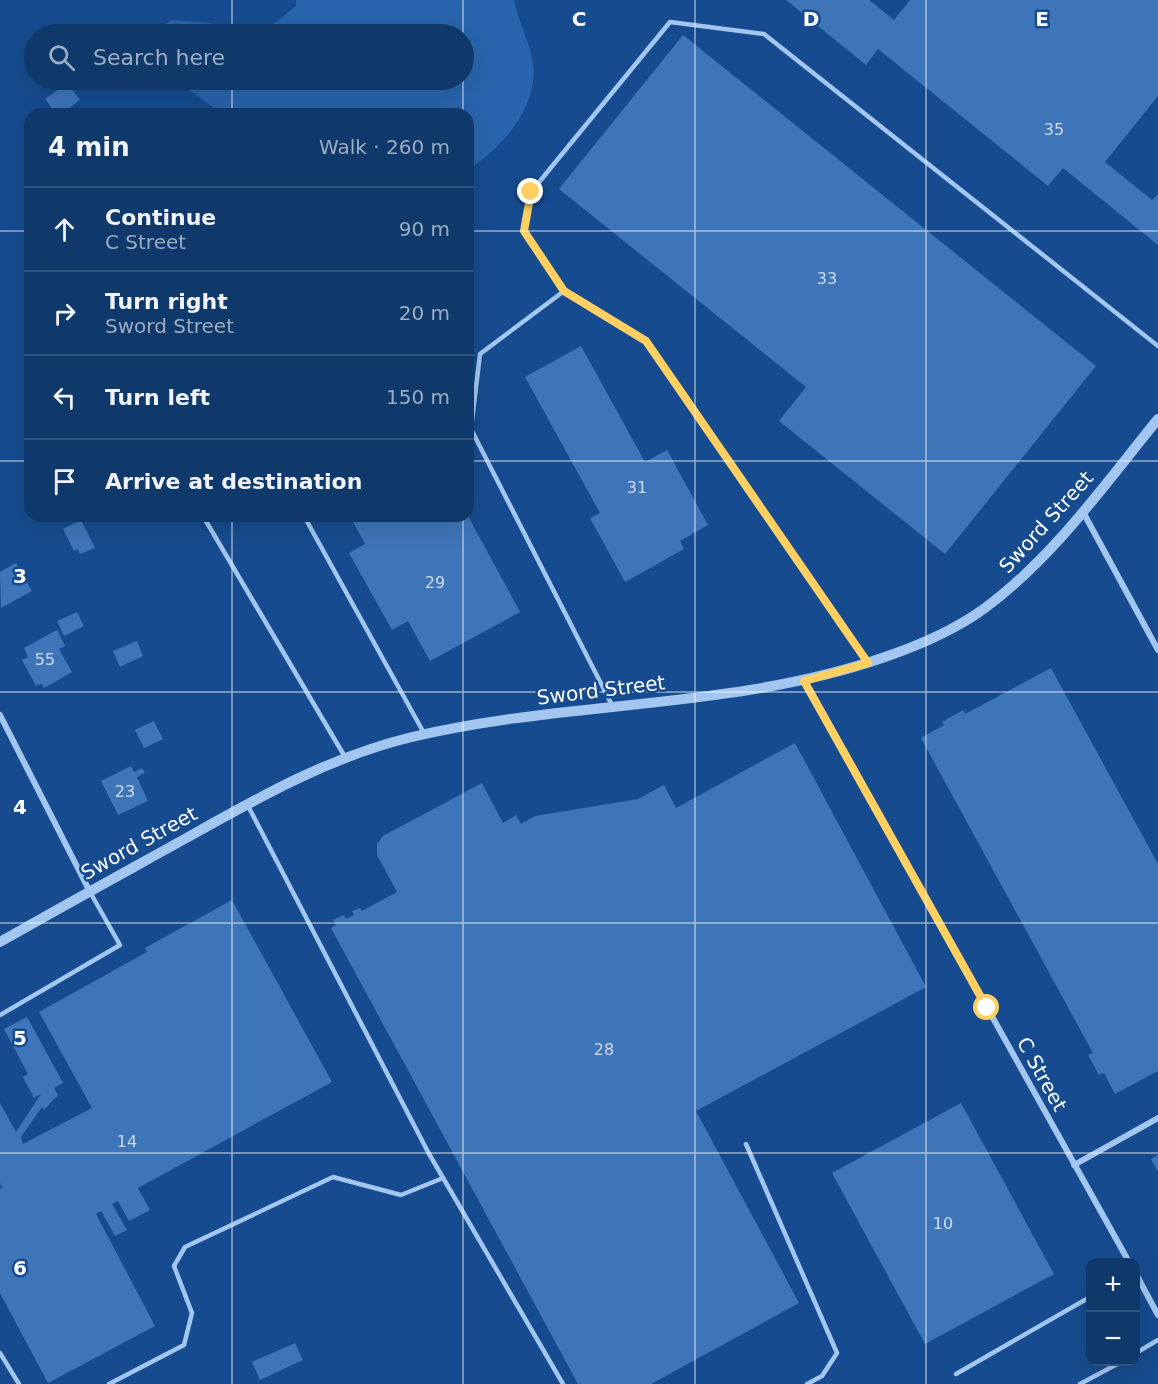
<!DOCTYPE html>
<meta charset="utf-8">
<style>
:root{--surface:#10396b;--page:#194071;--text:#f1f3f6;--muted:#9cacc1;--line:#30537e}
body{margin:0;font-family:"DejaVu Sans",sans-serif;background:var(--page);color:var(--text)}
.controls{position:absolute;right:18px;bottom:18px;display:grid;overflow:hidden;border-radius:12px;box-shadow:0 6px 24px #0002}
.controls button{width:54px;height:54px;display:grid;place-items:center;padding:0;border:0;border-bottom:2px solid var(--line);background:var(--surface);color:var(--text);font:30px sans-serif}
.stop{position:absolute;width:18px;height:18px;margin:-14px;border:4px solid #ffd061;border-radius:50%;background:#fff}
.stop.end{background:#ffd061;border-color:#fff;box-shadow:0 2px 6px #0008}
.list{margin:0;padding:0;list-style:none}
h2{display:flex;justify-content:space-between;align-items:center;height:78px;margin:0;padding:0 24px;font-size:26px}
h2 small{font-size:20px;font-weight:400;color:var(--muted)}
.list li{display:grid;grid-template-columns:39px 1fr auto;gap:18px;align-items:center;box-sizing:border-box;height:84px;padding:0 24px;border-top:2px solid var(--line)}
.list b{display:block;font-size:22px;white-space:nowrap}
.list p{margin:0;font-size:20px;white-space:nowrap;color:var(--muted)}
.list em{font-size:20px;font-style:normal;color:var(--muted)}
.icon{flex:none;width:33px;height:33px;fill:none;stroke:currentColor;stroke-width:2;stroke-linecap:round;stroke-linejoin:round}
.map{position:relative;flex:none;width:1158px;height:1384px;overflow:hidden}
.search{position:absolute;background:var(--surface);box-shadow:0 6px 24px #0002;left:24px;top:24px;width:450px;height:66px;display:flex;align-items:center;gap:15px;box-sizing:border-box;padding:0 21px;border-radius:33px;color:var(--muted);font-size:22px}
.panel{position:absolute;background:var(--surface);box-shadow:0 6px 24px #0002;left:24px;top:108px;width:450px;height:414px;border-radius:18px}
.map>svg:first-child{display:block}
</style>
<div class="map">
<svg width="1158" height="1384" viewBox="0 0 1158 1384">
<rect width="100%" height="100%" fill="#164c8f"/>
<path fill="#2865ae" d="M296 0H514C518 20 528 39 532 58 542 104 503 147 468 170V114H222L176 80H464V34H150L171 20 210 23 242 34 275 23 296 6Z"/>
<g fill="#3e75b8">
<path d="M786 0H869L894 20 910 0H1158V96L1105 162 1152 200 1158 194V245L1063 168 1048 186 878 49 866 65Z"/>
<path d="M683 35 1096 366 945 554 779 421 806 387 559 189Z"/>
<path d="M67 83 80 100 61 114H56L45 99Z"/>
<path d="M581 346 645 462 667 450 708 525 680 541 684 549 625 582 590 518 600 513 525 377Z"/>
<path d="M350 516H468L520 612 430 661 408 621 392 630 349 553 365 544Z"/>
<path d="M81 520 95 548 80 554 78 549 74 551 63 529Z"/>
<path d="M16 563 32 591 1 608 0 572Z"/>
<path d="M77 612 84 626 64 636 57 621Z"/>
<path d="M57 630 65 646 59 649 72 672 44 688 42 684 36 686 22 660 28 657 24 648Z"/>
<path d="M137 641 143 656 120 667 113 651Z"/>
<path d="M1051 668 1158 864V1071L1115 1094 1104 1073 1099 1075 1088 1055 1093 1053 921 738 944 725 942 722 963 710 965 714Z"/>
<path d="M154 721 163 739 144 748 135 730Z"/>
<path d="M795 743 926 987 696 1111 799 1303 651 1384H578L331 928 336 925 333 920 344 915 346 919 354 915 352 911 360 908 362 911 397 892 377 855V844L383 836 482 783 503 823 516 815 521 824 535 816 638 799 664 785 676 808Z"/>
<path d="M131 766 134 772 142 768 145 773 137 777 148 801 118 815 101 781Z"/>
<path d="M232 900 332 1082 138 1188 150 1210 129 1221 118 1201 112 1204 127 1230 115 1236 101 1211 96 1214 155 1326 48 1383 0 1293V1189L2 1188 0 1183V1103L16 1132 41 1094 34 1098 23 1077 28 1074 4 1029 27 1017 63 1083 54 1088 58 1095 44 1110 42 1107 21 1137 23 1144 92 1108 39 1012 147 952 145 948Z"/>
<path d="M961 1103 1054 1274 925 1344 832 1173Z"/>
<path d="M1158 1155V1172L1151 1159Z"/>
<path d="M295 1343 303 1360 260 1380 252 1362Z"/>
</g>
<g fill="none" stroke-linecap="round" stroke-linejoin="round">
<g stroke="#a2c6f0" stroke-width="4.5">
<path d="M564 291 524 231 531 192 670 22 764 34 1158 346"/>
<path d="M203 516 345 757"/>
<path d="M304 516 425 735"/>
<path d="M613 707 471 429 480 354 564 291 646 341 867 662"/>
<path d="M247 804 428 1152 563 1384"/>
<path d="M0 1015 120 945 90 892"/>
<path d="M746 1144 837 1353 822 1376 807 1384"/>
<path d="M0 1353 19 1384"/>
<path d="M1136 1353 1158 1340"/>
<path d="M956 1374 1090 1297"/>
<path d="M109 1384 184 1345 192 1313 174 1266 185 1247 333 1177 401 1195 443 1178"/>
<path d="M1080 1384 1121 1362"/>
</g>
<g stroke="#a2c6f0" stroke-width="6">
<path d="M1083 512 1158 650"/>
<path d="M805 681 1129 1262"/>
<path d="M0 715 90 892"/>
<path d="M1074 1165 1158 1118"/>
<path d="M1136 1274 1158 1315"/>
</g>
<path stroke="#a2c6f0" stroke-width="10" d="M0 942C63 906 127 871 190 836 261 796 332 756 412 737 567 700 733 710 885 657 920 645 955 630 985 608 1054 557 1104 485 1158 419"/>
</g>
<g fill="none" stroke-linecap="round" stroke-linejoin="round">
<path stroke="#ffd061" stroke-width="8" d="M531 192 524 231 564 291 646 341 868 663 804 681 987 1008"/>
</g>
<path fill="none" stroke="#fff" stroke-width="1.5" stroke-opacity="0.55" d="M232 0V34M463 0V34M695 0V1384M926 0V1384M232 80V114M463 80V114M0 231H30M468 231H1158M0 461H30M468 461H1158M232 516V1384M463 516V1384M0 692H1158M0 923H1158M0 1153H1158"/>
<g text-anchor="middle" stroke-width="5" stroke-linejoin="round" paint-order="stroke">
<g font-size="16" fill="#cfdced">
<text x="1054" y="135">35</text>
<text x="827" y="284">33</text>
<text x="637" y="493">31</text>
<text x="435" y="588">29</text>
<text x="45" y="665">55</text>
<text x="125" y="797">23</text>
<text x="604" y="1055">28</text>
<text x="127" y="1147">14</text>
<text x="943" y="1229">10</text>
</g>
<g font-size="20" fill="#fff" stroke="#164c8f">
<text transform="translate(1046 522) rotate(-48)" y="7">Sword Street</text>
<text transform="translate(601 690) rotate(-7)" y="7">Sword Street</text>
<text transform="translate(139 843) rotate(-29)" y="7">Sword Street</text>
<text transform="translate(1042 1074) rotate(61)" y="7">C Street</text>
</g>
</g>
<g font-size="20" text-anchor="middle" font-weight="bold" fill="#fff" stroke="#164c8f" stroke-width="5" stroke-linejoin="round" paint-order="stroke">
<text x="579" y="26">C</text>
<text x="811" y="26">D</text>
<text x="1042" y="26">E</text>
<text x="20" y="583">3</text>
<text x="20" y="814">4</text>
<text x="20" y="1045">5</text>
<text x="20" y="1275">6</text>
</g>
</svg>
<div class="controls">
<button>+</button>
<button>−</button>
</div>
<div class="stop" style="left:987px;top:1008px"></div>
<div class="stop end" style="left:531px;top:192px"></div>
<div class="search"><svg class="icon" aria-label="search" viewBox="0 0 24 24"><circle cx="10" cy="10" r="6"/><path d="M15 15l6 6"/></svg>Search here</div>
<section class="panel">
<h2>4 min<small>Walk · 260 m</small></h2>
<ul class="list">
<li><svg class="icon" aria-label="ahead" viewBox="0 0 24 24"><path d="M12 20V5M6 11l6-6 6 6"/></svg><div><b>Continue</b><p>C Street</p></div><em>90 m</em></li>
<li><svg class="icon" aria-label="right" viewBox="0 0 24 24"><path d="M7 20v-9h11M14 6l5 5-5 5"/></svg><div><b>Turn right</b><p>Sword Street</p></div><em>20 m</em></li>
<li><svg class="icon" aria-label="left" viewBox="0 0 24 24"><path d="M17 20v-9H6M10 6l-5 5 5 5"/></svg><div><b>Turn left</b></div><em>150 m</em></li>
<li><svg class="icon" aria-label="arrive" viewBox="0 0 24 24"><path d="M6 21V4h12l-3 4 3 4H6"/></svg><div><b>Arrive at destination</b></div></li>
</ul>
</section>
</div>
